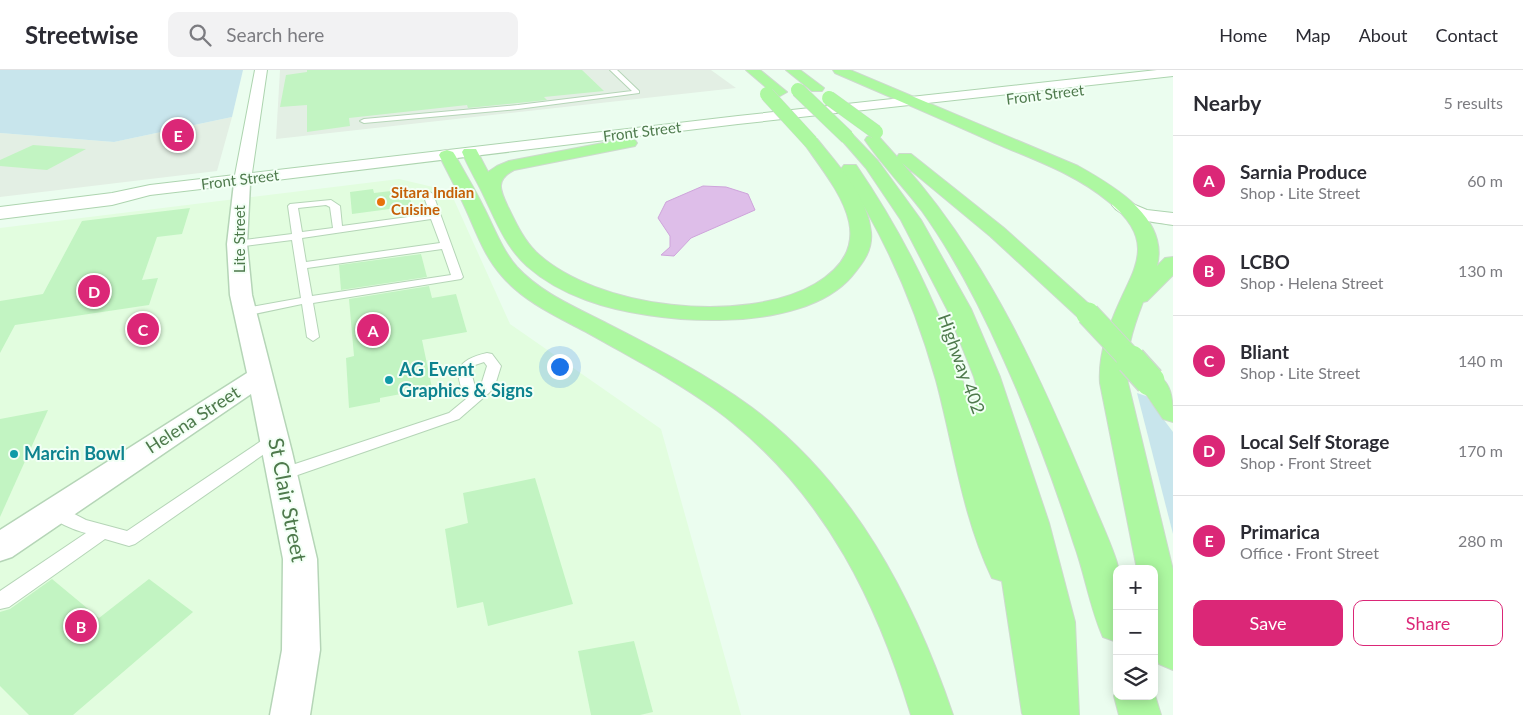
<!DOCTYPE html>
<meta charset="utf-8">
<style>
:root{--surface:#fff;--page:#f2f2f3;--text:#2b2b33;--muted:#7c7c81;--line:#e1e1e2;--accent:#db2777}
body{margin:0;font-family:Lato,sans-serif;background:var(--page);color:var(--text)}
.controls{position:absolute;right:15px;bottom:15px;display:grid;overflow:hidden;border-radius:10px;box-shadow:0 2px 12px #0003}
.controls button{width:45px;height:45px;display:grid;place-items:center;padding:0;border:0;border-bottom:1px solid var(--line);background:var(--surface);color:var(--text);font:25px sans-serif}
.you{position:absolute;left:559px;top:296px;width:18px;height:18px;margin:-12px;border:4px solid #fff;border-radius:50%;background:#1a73e8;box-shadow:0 0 0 8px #1a73e833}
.badge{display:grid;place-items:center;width:32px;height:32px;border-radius:50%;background:var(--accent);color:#fff;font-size:16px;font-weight:700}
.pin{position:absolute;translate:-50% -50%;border:2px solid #fff;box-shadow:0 1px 5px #0006}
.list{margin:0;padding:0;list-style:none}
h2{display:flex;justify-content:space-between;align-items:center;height:65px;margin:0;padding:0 20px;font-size:21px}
h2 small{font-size:16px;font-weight:400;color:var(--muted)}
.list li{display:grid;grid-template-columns:32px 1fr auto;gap:15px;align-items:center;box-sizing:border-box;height:90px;padding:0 20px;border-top:1px solid var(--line)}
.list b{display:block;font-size:19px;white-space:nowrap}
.list p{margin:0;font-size:16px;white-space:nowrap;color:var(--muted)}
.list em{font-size:16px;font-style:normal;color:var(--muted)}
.actions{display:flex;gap:10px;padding:15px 20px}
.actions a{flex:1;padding:11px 0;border:1px solid var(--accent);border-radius:10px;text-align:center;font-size:18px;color:var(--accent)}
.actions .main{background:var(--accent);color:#fff}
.icon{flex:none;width:28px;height:28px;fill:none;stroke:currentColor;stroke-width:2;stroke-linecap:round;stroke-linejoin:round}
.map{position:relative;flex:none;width:1173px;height:645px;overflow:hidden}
header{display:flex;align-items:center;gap:30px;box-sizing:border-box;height:70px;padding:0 25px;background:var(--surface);border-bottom:1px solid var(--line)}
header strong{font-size:24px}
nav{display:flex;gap:28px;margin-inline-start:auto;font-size:18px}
.search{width:350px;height:45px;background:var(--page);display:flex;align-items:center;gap:12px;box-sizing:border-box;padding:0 18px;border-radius:10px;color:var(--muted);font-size:19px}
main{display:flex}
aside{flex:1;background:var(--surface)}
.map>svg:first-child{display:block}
</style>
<header>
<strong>Streetwise</strong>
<div class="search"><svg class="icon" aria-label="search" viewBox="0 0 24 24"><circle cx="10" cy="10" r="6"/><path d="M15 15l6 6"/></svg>Search here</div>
<nav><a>Home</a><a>Map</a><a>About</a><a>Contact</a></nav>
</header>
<main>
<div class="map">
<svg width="1173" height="645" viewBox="0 0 1173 645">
<rect width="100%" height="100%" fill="#ebfdef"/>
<path fill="#e2fddf" d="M399 109 450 121 510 254 661 359 741 645H0V158Z"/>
<g fill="#e3efe4">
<path d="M280 0H711L736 18 276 69Z"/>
<path d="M232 47 217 101 0 127V63L114 72Z"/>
</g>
<g fill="#c8e5ec">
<path d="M0 0H243L232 47 114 72 0 63Z"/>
<path d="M1137 323 1146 326 1173 362V464Z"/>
</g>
<path fill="#debee9" stroke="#cea4db" d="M703 116 726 117 748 124 755 140 691 168 674 186 661 185 670 177V166L658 148 666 132Z"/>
<g fill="#c2f4c2">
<path d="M307 0H582L604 21 544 27 547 30 518 33 468 38 467 35 349 48 350 56 307 62V35L280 37 286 5 307 2Z"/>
<path d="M33 75 86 79 47 100 0 96V90Z"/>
<path d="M373 119 374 123 408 119 412 136 352 144 350 122Z"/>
<path d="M190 138 182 164 157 167 142 210 158 208 149 235 15 255 0 283V231L43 224 82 151Z"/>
<path d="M421 184 427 207 341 220 339 195Z"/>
<path d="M429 216 432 228 456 224 467 262 422 270 432 318 380 328V332L349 338 346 288 354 286 349 229Z"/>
<path d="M48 340 0 447V349Z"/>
<path d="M535 408 573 534 488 556 483 532 457 538 445 459 468 453 463 423Z"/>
<path d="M52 509 99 548 149 509 193 542 73 645H29L0 616V542L10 539Z"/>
<path d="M634 571 653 642 640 645H591L578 581Z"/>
</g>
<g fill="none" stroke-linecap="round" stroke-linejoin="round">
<g stroke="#b5d5b7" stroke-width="2">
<g id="lane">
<path d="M610 0H617L639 21V23L518 39 364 53 360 51 364 49 518 35 632 21Z"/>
<path d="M428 121 433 124 463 207 461 209 313 233 319 267 313 271 307 267 302 234 245 246 239 242 245 238 301 228 292 170 237 177 232 174 237 171 292 164 288 136 290 134 331 130 340 136 342 156 430 144 423 124ZM326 135 330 137 333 158 302 162 298 138ZM431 149 440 173 306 192 302 168ZM442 179 451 205 312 226 307 198Z"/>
<path d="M487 283 492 284 501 296 496 312 490 322 459 349 289 408 283 410 277 408 275 404 277 400 449 343 466 329C453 301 456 290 487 283ZM484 292 487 296 482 312 476 320 471 302 475 295Z"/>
<path d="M275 364 280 365 282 369 280 373 135 474 129 476 105 469 9 537 0 539V521L86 463C74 460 53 452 47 441L49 436 55 434 86 450 127 461 270 365Z"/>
</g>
</g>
<g stroke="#b5d5b7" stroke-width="3">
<path id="street" d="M242 108 248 109 250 113 247 174 252 225 292 382 317 489 320 580 310 645H270L282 580 283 489 251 324 12 487 0 491V460L247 303 230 225 227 174 234 113 236 109Z"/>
</g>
<g stroke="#add4af" stroke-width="2">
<g id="secondary">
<path d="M255 0H267L252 103 738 46 1157 0H1173V6L738 54 251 113 248 117 242 118 235 115 150 125 112 135 0 149V137L112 123 150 115 235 105Z"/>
<path d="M1121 129 1147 140 1173 143V155C1156 152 1122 150 1112 135L1114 131Z"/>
</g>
</g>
<g stroke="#cddacd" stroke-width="2">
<g id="highway">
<path d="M746 0H760L787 22 780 26 775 25Z"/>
<path d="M786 0H800L824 18 822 21H812Z"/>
<path d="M833 0H850L1078 96C1114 116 1169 148 1157 196L1165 188 1173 187V205L1147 231 1143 232C1133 258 1124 285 1128 313L1173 500V600L1159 594 1154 583V499H1137L1100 313C1098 284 1109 255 1121 229 1128 213 1138 197 1138 179 1138 160 1124 144 1109 132 1076 104 1034 90 995 73 942 49 888 26 835 3Z"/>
<path d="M847 62 852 64 878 91 921 150 971 239 1000 307 1049 453 1075 552 1079 645H1023L1022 643 1002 511 992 508C962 445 954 377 936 310 915 235 884 164 841 99L844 95H856C906 168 944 246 969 331L980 329 974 307 947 239 901 150 866 98 839 67 842 64Z"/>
<path d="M873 65 879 67 897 87 899 84H911L1004 158 1100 244 1096 249 1088 251 1080 249 990 166 902 93C989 190 1043 312 1092 431 1097 443 1118 489 1118 498 1118 520 1117 548 1117 572L1103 567C1090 538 1085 504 1074 474 1054 411 1031 350 1004 290 981 238 955 187 922 141 904 117 882 95 865 70L867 67Z"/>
<path d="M811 67 817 69C838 95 868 127 871 162 873 180 863 193 852 206 801 266 653 255 586 230 564 222 544 211 527 196 506 177 496 151 484 126 477 111 468 97 462 82L464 79H476L488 102 497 96 509 91 629 68 635 70 637 73 635 76 514 100C495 110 500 120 508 137 516 153 523 169 536 182 596 239 744 255 815 214 885 173 835 118 803 72L805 69Z"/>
<path d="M447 80 453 82 455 85C464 102 475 119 483 136 494 157 502 180 517 197 541 223 575 237 606 253 655 278 706 304 751 337 853 413 913 527 953 645H911C877 532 827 430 733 353 709 333 681 316 654 300 632 288 610 275 588 263 558 247 524 232 502 206 483 185 475 158 463 133 455 116 447 101 439 85L441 82Z"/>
<path d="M1150 302C1173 309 1173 330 1173 352L1163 349 1137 311 1140 305Z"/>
<path d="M1117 620V626H1154V622L1161 645H1119L1114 626Z"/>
</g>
</g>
<use href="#lane" fill="#fff" fill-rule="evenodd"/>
<use href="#street" fill="#fff" fill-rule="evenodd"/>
<use href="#secondary" fill="#fff" fill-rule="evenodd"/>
<use href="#highway" fill="#adf8a1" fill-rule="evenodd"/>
<g stroke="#cddacd" stroke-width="15" stroke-linecap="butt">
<g id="highway-bridge-far2">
<path d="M798 20 847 67"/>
<path d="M767 24 811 72"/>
<path d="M829 28 876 62"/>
</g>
</g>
<g stroke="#cddacd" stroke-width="25" stroke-linecap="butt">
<path id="highway-bridge-far1" d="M1088 244 1132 291"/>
</g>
<g stroke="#cddacd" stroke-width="32" stroke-linecap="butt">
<path id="highway-bridge" d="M1131 290 1150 311"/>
</g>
<use href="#highway-bridge-far2" stroke="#adf8a1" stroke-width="14"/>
<use href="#highway-bridge-far1" stroke="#adf8a1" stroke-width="23"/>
<use href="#highway-bridge" stroke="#adf8a1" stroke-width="29"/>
</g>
<circle fill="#e8710a" stroke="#f2fff5" stroke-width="2" cx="381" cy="132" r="5"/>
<g fill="#0f9aa8" stroke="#f2fff5" stroke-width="2">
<circle cx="389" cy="310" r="5"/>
<circle cx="14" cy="384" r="5"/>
</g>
<g text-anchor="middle" stroke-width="4" stroke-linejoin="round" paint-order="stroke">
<g font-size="15" fill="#4e7a4c" stroke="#f2fff5">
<text transform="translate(1045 25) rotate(-7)" y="5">Front Street</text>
<text transform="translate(642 62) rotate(-7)" y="5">Front Street</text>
<text transform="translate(240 110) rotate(-7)" y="5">Front Street</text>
<text transform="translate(240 169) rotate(-90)" y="5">Lite Street</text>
</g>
<g font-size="15" font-weight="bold" fill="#c56008" stroke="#f2fff5" text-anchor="start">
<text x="391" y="128">Sitara Indian<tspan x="391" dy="17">Cuisine</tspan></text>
</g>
<g font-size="18" fill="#4e7a4c" stroke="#f2fff5">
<text transform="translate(961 294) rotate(70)" y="6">Highway 402</text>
<text transform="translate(193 350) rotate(-33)" y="6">Helena Street</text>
</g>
<g font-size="18" font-weight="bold" fill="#0d838f" stroke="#f2fff5" text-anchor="start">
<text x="399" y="306">AG Event<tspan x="399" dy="21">Graphics &amp; Signs</tspan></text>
<text x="24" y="390">Marcin Bowl</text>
</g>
<g font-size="21" fill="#4e7a4c" stroke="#f2fff5">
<text transform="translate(287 430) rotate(79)" y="7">St Clair Street</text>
</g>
</g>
</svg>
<div class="controls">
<button>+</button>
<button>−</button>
<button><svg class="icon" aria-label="layers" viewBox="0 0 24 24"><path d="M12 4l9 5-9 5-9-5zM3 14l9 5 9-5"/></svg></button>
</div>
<div class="you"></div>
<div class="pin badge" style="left:373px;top:260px">A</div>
<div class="pin badge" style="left:81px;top:556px">B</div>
<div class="pin badge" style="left:143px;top:259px">C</div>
<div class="pin badge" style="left:94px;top:221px">D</div>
<div class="pin badge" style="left:178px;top:65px">E</div>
</div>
<aside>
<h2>Nearby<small>5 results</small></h2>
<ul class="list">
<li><span class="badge">A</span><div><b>Sarnia Produce</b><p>Shop · Lite Street</p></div><em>60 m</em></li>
<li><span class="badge">B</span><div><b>LCBO</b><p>Shop · Helena Street</p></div><em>130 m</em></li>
<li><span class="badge">C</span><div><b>Bliant</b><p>Shop · Lite Street</p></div><em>140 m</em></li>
<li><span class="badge">D</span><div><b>Local Self Storage</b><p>Shop · Front Street</p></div><em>170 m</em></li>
<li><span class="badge">E</span><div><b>Primarica</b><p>Office · Front Street</p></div><em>280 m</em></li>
</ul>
<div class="actions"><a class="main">Save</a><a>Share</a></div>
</aside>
</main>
